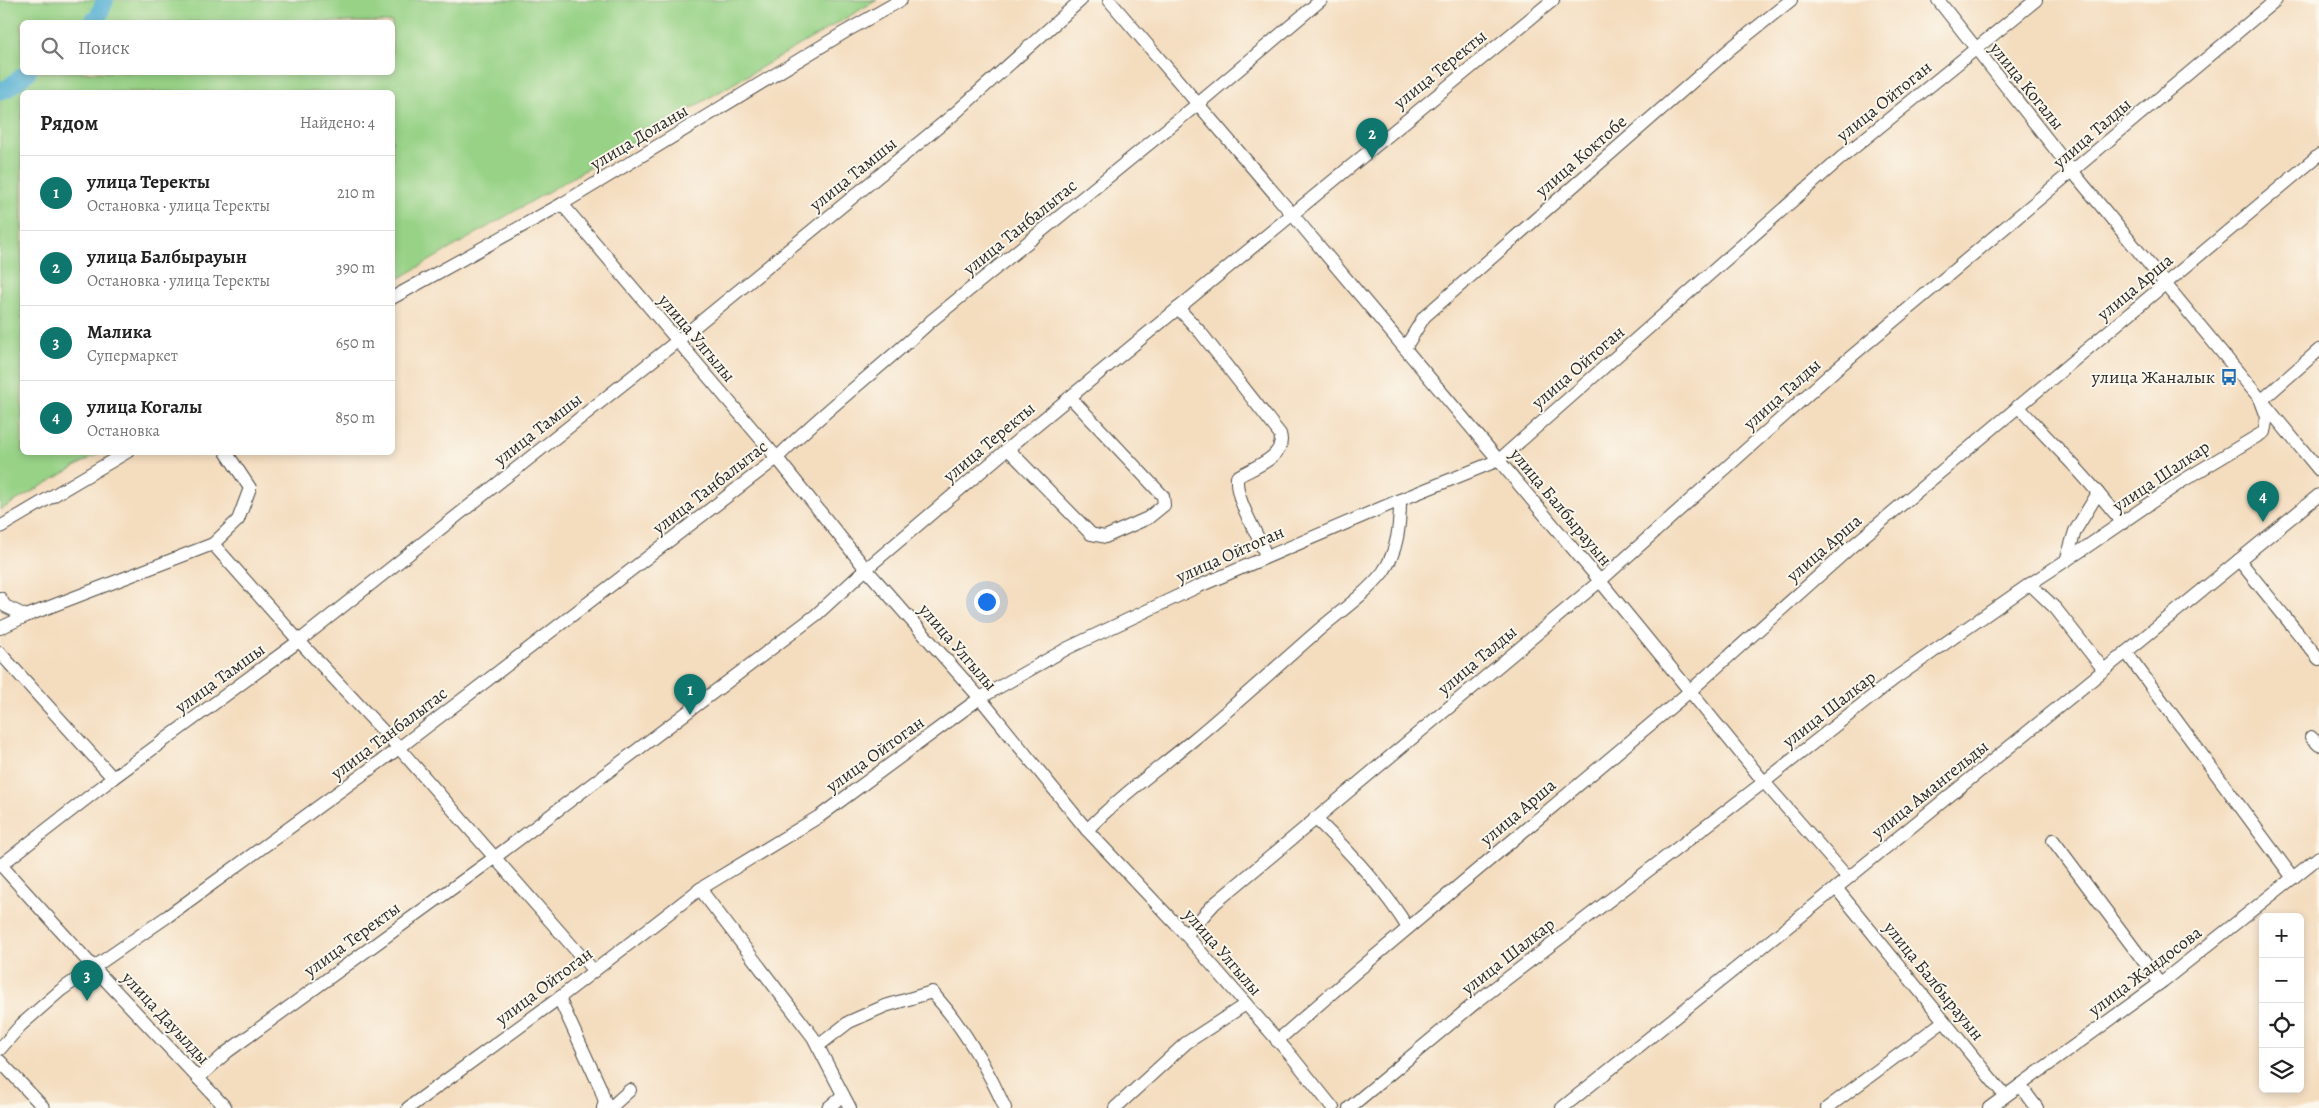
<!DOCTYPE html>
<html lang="ru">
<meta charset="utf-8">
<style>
:root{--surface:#fff;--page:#f2f2f2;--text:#222;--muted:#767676;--line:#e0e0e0;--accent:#0f766e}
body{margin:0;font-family:Alegreya,serif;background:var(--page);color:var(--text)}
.controls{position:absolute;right:15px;bottom:15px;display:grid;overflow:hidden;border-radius:8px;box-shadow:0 2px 8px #0003}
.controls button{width:45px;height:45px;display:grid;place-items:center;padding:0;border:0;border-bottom:1px solid var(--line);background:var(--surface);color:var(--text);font:25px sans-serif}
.you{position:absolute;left:986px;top:601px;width:18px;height:18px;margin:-12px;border:4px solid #fff;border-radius:50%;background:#1a73e8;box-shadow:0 0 0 8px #1a73e833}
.badge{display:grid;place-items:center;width:32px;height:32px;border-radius:50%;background:var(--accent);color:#fff;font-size:16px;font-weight:700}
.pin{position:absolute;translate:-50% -41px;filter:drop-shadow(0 1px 2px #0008)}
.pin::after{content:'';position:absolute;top:26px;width:18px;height:15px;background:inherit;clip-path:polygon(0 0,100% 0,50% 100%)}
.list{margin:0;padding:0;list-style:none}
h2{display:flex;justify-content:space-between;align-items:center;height:65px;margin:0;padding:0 20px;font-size:21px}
h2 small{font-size:16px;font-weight:400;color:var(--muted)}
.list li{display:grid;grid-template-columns:32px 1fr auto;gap:15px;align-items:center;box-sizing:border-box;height:75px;padding:0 20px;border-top:1px solid var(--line)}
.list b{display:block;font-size:19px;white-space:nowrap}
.list p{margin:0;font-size:16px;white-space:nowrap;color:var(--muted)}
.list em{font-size:16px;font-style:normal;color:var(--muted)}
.icon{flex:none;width:28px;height:28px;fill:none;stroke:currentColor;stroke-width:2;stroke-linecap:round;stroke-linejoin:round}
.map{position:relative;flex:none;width:2319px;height:1108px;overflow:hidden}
.search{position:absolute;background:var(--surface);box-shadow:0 2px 8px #0003;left:20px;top:20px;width:375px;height:55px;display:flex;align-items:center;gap:12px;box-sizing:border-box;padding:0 18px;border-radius:8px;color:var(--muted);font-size:19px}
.panel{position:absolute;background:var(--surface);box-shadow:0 2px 8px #0003;left:20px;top:90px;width:375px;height:365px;border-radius:8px}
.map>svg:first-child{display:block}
</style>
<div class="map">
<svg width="2319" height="1108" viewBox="0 0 2319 1108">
<rect width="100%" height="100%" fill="#fbf7ec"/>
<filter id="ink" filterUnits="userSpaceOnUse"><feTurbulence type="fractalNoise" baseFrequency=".02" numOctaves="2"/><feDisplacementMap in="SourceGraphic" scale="10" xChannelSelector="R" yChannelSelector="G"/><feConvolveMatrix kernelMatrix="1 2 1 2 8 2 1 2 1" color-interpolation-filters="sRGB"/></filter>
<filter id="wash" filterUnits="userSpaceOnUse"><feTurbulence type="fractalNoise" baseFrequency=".0096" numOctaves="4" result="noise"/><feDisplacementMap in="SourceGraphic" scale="20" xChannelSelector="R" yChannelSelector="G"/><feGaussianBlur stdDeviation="1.12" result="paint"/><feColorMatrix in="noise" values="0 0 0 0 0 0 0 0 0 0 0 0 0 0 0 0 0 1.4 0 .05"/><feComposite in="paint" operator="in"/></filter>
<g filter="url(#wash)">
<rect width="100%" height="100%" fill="#f4ddbf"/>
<path fill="#97d286" stroke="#617e58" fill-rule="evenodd" d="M0 0H877L393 282 392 92H22V452L99 453 0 510ZM22 22H392V72H22Z"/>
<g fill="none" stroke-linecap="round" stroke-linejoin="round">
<g stroke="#55b0d3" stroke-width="18">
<path d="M92 22 98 18 105 0"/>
<path d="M0 91 8 88 28 72"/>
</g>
</g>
</g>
<g filter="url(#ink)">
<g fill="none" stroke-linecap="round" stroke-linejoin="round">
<g stroke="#494641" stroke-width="14">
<g id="minor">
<path d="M1109 0 1292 214 1600 581 1764 782 1848 878"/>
<path d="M1938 0 2073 172 2319 470"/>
<path d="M562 204 777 458 866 569 980 698 1087 830 1186 935 1293 1058 1333 1108"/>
<path d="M392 298 562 204 845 32 901 0"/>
<path d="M1178 308 1201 333 1280 434C1287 457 1254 467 1237 477 1235 501 1258 533 1266 556"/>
<path d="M1405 348 1424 317 1731 48 1791 0"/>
<path d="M2018 406C2044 436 2073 462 2098 493L2075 531 2066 561"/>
<path d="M1008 449 1091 534 1105 537 1148 518 1164 505 1163 496 1070 397"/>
<path d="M226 452 250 488 238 520 213 544 299 641 399 748 594 971"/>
<path d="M2098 493 2123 523"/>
<path d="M0 527 127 452"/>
<path d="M2239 560 2319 659"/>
<path d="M2030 584 2056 609 2104 670"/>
<path d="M0 598 5 606 26 616"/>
<path d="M0 628 26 616 213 544"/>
<path d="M2126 652 2293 878"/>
<path d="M0 653 113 778"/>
<path d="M2311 737 2319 745"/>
<path d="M1315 818C1349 851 1383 887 1408 928"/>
<path d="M1087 830C1120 796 1157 770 1193 740 1234 706 1273 670 1313 635 1336 614 1363 597 1383 572 1398 551 1400 524 1400 500"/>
<path d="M2053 840 2160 983"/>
<path d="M0 864 95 969 226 1108"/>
<path d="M1 865 113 778 299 641 676 342 953 115 1081 0"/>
<path d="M1836 888 2005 1096"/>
<path d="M700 889 813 1037 850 1108"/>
<path d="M1186 935 1214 904 1600 581 1834 371 2276 0"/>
<path d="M559 998 600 1087 605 1102 603 1108"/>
<path d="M1277 1041 1356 972 1689 692 1851 547 2319 155"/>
<path d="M818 1046 849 1022 885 1006 932 992C963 1027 986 1065 1005 1108"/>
<path d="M0 1049 21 1025 61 990 168 916 399 748 777 458C825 409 881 368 931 321L1199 103 1321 0"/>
<path d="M0 1061 44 1108"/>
<path d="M198 1078 227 1052 494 858 816 615 866 569 1030 430 1553 0"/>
<path d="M2020 1085 2037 1108"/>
<path d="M408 1108 559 998 700 889 820 816 980 698 1068 648 1197 587 1400 500 1499 460 1841 158 2036 0"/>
<path d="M610 1108 630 1090"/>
<path d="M828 1108 843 1095"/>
<path d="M1115 1108 1186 1043 1246 1004"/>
<path d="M1349 1108 1475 1003 1764 782 1894 679 2030 584 2079 552 2184 480 2264 432 2267 417 2261 401 2319 350"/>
<path d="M1562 1108 1836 888 2319 495"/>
<path d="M1827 1108 1944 1021"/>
<path d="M1989 1108 2163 981 2319 857"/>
</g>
</g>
<use href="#minor" stroke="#fff" stroke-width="12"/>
</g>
</g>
<defs>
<g id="bus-bare" transform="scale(1.35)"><path d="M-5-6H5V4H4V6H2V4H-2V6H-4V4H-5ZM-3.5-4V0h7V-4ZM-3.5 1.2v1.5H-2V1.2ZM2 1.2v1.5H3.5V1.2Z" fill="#1f6fb2" stroke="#fbf7ec" stroke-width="2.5" paint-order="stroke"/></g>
</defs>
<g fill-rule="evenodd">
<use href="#bus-bare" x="2229" y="377"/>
</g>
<g text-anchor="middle" stroke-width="4" stroke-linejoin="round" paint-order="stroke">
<g font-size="18" fill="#2b2b2b" stroke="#fbf7ec">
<text transform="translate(1440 69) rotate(-39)" y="6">улица Теректы</text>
<text transform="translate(2027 86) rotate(51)" y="6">улица Когалы</text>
<text transform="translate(1884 101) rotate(-39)" y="6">улица Ойтоган</text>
<text transform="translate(2092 133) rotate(-41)" y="6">улица Талды</text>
<text transform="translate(639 137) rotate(-31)" y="6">улица Доланы</text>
<text transform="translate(1581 156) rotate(-41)" y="6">улица Коктобе</text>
<text transform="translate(853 174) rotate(-39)" y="6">улица Тамшы</text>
<text transform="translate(1020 227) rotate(-39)" y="6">улица Танбалытас</text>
<text transform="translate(2135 287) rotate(-40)" y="6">улица Арша</text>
<text transform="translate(697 338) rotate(50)" y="6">улица Улгылы</text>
<text transform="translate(1578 367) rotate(-41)" y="6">улица Ойтоган</text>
<text transform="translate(1782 394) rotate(-42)" y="6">улица Талды</text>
<text transform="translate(538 429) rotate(-38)" y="6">улица Тамшы</text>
<text transform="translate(989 442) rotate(-40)" y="6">улица Теректы</text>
<text transform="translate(2161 476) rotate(-34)" y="6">улица Шалкар</text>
<text transform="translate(710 487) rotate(-38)" y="6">улица Танбалытас</text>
<text transform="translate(1561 507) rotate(50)" y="6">улица Балбырауын</text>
<text transform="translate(1824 548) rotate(-41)" y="6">улица Арша</text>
<text transform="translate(1230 554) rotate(-24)" y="6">улица Ойтоган</text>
<text transform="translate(958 647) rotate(49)" y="6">улица Улгылы</text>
<text transform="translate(1477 660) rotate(-40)" y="6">улица Талды</text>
<text transform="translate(220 678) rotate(-36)" y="6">улица Тамшы</text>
<text transform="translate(1829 709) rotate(-38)" y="6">улица Шалкар</text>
<text transform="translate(389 733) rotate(-37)" y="6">улица Танбалытас</text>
<text transform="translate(875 754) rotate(-36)" y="6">улица Ойтоган</text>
<text transform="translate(1930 789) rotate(-39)" y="6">улица Амангельды</text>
<text transform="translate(1518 812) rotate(-40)" y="6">улица Арша</text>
<text transform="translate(352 939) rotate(-36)" y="6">улица Теректы</text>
<text transform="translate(1223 952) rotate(49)" y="6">улица Улгылы</text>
<text transform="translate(1508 956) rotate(-38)" y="6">улица Шалкар</text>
<text transform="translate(2145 971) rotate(-37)" y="6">улица Жандосова</text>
<text transform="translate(1934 981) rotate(51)" y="6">улица Балбырауын</text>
<text transform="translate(544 986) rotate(-37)" y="6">улица Ойтоган</text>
<text transform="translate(166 1018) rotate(47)" y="6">улица Дауылды</text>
</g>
<g font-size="18" fill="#2b2b2b" stroke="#fbf7ec" text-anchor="end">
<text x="2215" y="383">улица Жаналык</text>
</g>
</g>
</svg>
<div class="controls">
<button>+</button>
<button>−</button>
<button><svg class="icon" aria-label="locate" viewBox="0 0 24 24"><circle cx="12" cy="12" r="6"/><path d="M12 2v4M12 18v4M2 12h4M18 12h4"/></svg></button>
<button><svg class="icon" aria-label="layers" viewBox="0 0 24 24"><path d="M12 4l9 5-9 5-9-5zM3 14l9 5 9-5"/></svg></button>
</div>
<div class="you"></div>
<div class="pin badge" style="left:690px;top:715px">1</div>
<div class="pin badge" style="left:1372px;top:159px">2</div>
<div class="pin badge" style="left:87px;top:1001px">3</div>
<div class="pin badge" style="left:2263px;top:522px">4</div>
<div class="search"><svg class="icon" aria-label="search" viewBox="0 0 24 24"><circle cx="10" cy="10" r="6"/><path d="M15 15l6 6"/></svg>Поиск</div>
<section class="panel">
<h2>Рядом<small>Найдено: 4</small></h2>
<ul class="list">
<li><span class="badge">1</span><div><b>улица Теректы</b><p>Остановка · улица Теректы</p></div><em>210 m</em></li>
<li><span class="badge">2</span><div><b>улица Балбырауын</b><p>Остановка · улица Теректы</p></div><em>390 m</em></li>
<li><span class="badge">3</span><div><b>Малика</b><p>Супермаркет</p></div><em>650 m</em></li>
<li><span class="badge">4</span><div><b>улица Когалы</b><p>Остановка</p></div><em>850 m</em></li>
</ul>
</section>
</div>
